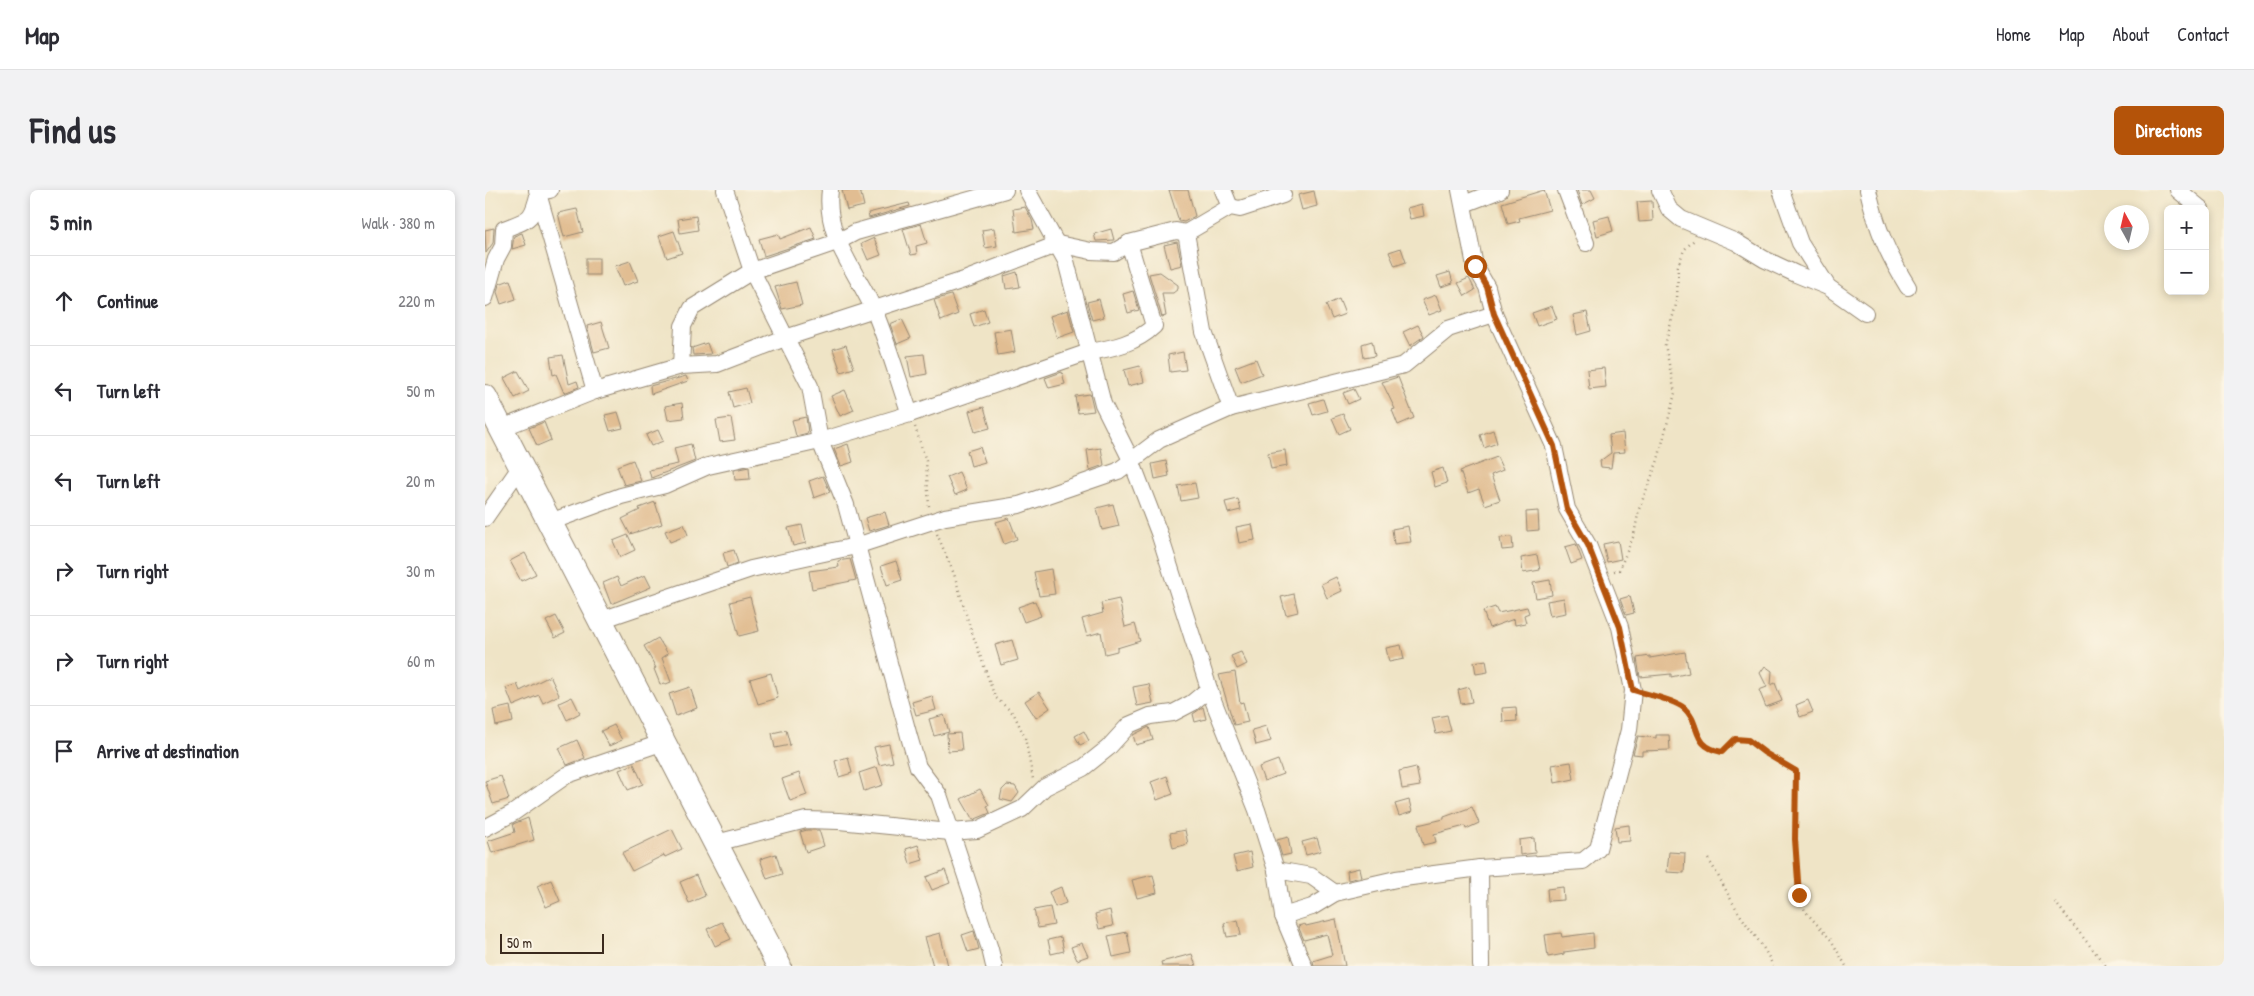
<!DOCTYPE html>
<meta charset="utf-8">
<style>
:root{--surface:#fff;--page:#f2f2f3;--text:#2b2b33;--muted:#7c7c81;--line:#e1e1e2;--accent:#b45309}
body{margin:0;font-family:"Patrick Hand",sans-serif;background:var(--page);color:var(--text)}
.controls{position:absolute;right:15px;top:15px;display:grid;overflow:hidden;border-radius:8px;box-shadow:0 2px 8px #0003}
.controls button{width:45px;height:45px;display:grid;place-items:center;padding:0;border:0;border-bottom:1px solid var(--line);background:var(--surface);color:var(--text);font:25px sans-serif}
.compass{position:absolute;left:1619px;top:15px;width:45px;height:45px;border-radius:50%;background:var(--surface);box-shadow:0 2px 8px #0003;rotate:352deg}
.scale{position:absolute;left:15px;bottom:12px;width:104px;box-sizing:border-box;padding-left:5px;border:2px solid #3b2a1e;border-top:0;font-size:14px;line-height:18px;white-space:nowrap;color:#3b2a1e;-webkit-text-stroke:4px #fcf5e5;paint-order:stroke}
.stop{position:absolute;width:15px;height:15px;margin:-11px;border:4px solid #b45309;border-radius:50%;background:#fff}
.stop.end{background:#b45309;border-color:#fff;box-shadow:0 1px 5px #0008}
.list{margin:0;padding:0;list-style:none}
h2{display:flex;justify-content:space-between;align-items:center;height:65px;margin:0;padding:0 20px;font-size:21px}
h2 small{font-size:16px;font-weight:400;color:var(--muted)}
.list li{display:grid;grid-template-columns:32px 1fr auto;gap:15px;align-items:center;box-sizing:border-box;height:90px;padding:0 20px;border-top:1px solid var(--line)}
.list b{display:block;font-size:19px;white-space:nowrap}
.list em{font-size:16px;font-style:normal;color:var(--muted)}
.icon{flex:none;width:28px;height:28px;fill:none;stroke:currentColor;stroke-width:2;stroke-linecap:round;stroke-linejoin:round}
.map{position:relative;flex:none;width:1739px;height:776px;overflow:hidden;border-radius:8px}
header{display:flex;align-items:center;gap:30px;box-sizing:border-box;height:70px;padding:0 25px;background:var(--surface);border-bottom:1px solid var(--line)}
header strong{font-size:24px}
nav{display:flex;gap:28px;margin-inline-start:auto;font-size:18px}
.intro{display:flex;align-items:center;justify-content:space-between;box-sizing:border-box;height:120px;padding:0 30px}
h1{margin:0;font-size:35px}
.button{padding:12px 22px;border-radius:8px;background:var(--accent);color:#fff;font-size:18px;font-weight:700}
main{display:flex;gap:30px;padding:0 30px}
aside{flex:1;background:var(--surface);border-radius:8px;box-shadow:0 2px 8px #0003}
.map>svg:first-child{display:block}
</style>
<header>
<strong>Map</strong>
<nav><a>Home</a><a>Map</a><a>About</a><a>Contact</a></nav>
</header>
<div class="intro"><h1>Find us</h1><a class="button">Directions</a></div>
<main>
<aside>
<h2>5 min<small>Walk · 380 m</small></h2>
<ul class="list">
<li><svg class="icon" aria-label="ahead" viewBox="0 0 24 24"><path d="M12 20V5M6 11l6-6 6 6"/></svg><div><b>Continue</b></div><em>220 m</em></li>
<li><svg class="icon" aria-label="left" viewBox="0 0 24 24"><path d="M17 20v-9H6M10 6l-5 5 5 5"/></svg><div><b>Turn left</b></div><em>50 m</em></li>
<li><svg class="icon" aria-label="left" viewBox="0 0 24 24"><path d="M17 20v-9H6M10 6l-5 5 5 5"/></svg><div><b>Turn left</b></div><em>20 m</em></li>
<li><svg class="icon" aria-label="right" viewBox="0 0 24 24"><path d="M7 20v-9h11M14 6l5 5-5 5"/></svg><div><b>Turn right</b></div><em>30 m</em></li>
<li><svg class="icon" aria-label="right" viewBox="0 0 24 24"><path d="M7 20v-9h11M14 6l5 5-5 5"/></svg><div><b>Turn right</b></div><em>60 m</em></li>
<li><svg class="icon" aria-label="arrive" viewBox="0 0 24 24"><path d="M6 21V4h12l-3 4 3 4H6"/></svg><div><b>Arrive at destination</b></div></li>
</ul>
</aside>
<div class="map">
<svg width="1739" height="776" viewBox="0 0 1739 776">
<rect width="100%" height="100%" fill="#fcf5e5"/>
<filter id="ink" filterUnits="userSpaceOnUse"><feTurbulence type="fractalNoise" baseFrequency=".02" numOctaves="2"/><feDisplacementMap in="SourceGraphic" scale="10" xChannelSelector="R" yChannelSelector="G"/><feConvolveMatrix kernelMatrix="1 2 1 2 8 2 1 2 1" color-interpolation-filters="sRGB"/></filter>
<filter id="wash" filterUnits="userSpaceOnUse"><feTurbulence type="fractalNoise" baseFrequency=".0096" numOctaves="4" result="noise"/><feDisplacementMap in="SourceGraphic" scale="20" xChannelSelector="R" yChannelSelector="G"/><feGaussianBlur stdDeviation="1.12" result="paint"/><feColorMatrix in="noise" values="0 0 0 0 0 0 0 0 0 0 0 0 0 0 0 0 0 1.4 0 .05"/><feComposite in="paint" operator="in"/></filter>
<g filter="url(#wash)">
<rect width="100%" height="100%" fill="#efe4c6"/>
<g id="blocks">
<g fill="#e1bd92">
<path d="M357 0H375L379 16 362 20Z"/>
<path d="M684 0H703L710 26 699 32 694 31Z"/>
<path d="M1059 0 1065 20 1034 28 1035 31 1023 34 1017 13Z"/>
<path d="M1092 0H1106L1110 8 1097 15Z"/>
<path d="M829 1 832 16 817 20 813 5Z"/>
<path d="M1167 11 1168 31 1154 32 1152 12Z"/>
<path d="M424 13 425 16 384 28 383 23Z"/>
<path d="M937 14 939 26 925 29 922 18Z"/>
<path d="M540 17 547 30 549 39 531 42 528 19Z"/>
<path d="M92 19 98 42 79 47 73 23Z"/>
<path d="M211 26 213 40 195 43 193 29Z"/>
<path d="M1124 26 1128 41 1112 46 1108 30Z"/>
<path d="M436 34 442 53 431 56 432 64 426 65 418 39Z"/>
<path d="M326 37 331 49 279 66 274 49 293 44 295 49Z"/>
<path d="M9 38 8 53 1 63 0 40Z"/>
<path d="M509 38 512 56 500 58 497 40Z"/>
<path d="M626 39 629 50 611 51 609 44Z"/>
<path d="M189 41 197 63 182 68 174 46Z"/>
<path d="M37 43 41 55 27 59 29 46Z"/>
<path d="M389 48 396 65 383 70 376 54Z"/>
<path d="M692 52 697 75 685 78 679 55Z"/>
<path d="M916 58 921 72 910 76 904 62Z"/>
<rect x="101" y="68" width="13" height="17"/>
<path d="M145 71 153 91 138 96 130 76Z"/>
<path d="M532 82 535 97 521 99 519 86Z"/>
<path d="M675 82 693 95V99L688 103H677L681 126 677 127 664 84Z"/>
<path d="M965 82 968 93 956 97 952 86Z"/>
<path d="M984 88 990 100 980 106 973 93Z"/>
<path d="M25 90 31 109 16 114 12 102 14 94Z"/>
<path d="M311 92 317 115 297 119 290 97Z"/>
<path d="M648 101 654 120 643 123 638 104Z"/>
<path d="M466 105 473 124 456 131 449 110Z"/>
<path d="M951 105 957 120 944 125 937 110Z"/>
<path d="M614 109 619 127 607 130 602 112Z"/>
<path d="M854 109 860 124 847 129 841 115Z"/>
<path d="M1067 116 1072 129 1052 136 1047 123Z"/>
<path d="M499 119 503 132 489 137 485 124Z"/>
<path d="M583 120 589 142 572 148 565 126Z"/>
<path d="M1102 122 1106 141 1092 145 1088 125Z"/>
<path d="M417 129 426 148 412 154 405 134Z"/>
<path d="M116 132 124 158 109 162 102 136Z"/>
<path d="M933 135 939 146 925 156 918 142Z"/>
<path d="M526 139 530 162 513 165 509 142Z"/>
<path d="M887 151 890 166 879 168 877 154Z"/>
<path d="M222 153 226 164 208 165 207 158Z"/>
<path d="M361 155 369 178 356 182 348 159Z"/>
<path d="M698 162 701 180 685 182 683 165Z"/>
<path d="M439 164 442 184 426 187 422 166Z"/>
<path d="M78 165 84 194 92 191 94 197 79 203 71 184 68 185 65 167Z"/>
<path d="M771 169 777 184 756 192 750 177Z"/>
<path d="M655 176 659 192 643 196 639 180Z"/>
<path d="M1119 178 1121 197 1104 199 1102 180Z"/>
<path d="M33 181 44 201 30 208 19 188Z"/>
<path d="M577 182 580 194 564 198 560 188Z"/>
<path d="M201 186 203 191 166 204 165 196Z"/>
<path d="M913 187 929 228 913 235 907 220 910 219 897 192Z"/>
<path d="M261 198 265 213 248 218 244 202Z"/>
<path d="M869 199 874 209 863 214 858 203Z"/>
<path d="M360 200 369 220 355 226 346 206Z"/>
<path d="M605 204 609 221 593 223 590 206Z"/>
<path d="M838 209 842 221 828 225 824 213Z"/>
<path d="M197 213 199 228 183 230 180 216Z"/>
<path d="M499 217 505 238 490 242 484 221Z"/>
<path d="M133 222 138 238 125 241 120 225Z"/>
<path d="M858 224 865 239 854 244 847 228Z"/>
<path d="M321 227 323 243 311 246 307 230Z"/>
<path d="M246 228 250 250 235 252 231 230Z"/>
<path d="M59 232 66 250 52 256 44 238Z"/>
<path d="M173 240 178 251 166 256 161 245Z"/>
<path d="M1008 240 1012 253 999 258 995 245Z"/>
<path d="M1138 243 1140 262 1128 263 1126 278 1116 277 1115 271 1126 263 1124 245Z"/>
<path d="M206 254 210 271 166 288 164 280 193 274 189 258Z"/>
<path d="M363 254 368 272 356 276 349 259Z"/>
<path d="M495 257 500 272 486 276 482 261Z"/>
<path d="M616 258 619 275 605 280 602 260Z"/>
<path d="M800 260 802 276 786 279 783 263Z"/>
<path d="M1012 267 1018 280 1006 285 1015 310 1000 315 994 299 983 303 975 281Z"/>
<path d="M148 270 156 291 139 295 132 276Z"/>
<path d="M681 271 684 286 670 289 667 274Z"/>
<path d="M264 277 265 289 250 290 249 280Z"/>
<path d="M958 278 962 293 950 297 946 282Z"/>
<path d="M474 282 482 300 470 305 462 287Z"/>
<path d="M338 286 345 302 329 308 324 291Z"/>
<path d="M710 293 713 308 696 311 693 296Z"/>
<path d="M753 309 756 320 743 323 740 312Z"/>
<path d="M170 312 177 334 145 344 137 329 155 320 154 318Z"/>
<path d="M628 314 634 336 617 340 612 318Z"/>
<path d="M1053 321 1054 340 1042 341 1041 322Z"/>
<path d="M400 322 404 335 384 341 380 328Z"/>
<path d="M524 328 532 349 519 354 511 332Z"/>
<path d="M199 334 203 345 185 352 180 341Z"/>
<path d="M767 334 770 350 754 353 751 337Z"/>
<path d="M317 335 321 353 308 356 303 338Z"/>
<path d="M923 336 926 352 909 354 907 339Z"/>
<path d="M143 345 150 360 135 367 128 351Z"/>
<path d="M1027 347 1028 359 1017 360 1015 348Z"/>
<path d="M1133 351 1136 369 1122 372 1118 354Z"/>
<path d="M1091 354 1097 370 1086 374 1080 357Z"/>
<path d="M249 360 253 373 242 377 238 363Z"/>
<path d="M40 363 51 384 36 391 25 371Z"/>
<path d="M1052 365 1055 380 1038 383 1036 368Z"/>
<path d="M365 369 371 390 327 399 324 381 354 377 353 371Z"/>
<path d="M411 371 417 390 402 395 396 376Z"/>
<path d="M566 379 570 404 554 406 549 382Z"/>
<path d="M160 385 166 397 126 414 118 393 132 387 136 396Z"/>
<path d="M851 387 857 401 842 408 836 394Z"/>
<path d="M1065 390 1067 405 1051 408 1048 393Z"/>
<path d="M809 404 813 422 801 425 796 407Z"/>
<path d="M1145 406 1149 423 1141 425 1135 409Z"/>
<path d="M265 407 274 441 254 446 245 412Z"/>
<path d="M1079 408 1081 423 1065 426 1062 411Z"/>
<path d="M634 409 640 437 650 434 655 451 632 458V461L620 464 616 442 602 446 597 429 618 423 616 413Z"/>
<path d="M550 411 556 426 539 432 533 417Z"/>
<path d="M1010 417 1013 423 1042 417 1044 423 1039 425 1041 433 1030 435 1029 429 1004 438 998 421Z"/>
<path d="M71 426 80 443 70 448 61 431Z"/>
<path d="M173 448 183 464 177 468 186 492 181 494 179 493 175 494 169 479 171 478 159 456Z"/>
<path d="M527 450 533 470 516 475 510 455Z"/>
<path d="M916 455 919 469 904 472 901 458Z"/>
<path d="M756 462 762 474 752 479 746 466Z"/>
<path d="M1200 462 1204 483 1186 487V484L1155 487 1152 468 1165 466V468Z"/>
<path d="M1001 470 1003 482 991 484 989 472Z"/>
<path d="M1280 476 1287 481 1286 495 1290 493 1297 511 1281 517 1274 500 1282 497 1275 483Z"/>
<path d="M750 482 755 513 758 512 763 532 749 535 734 485Z"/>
<path d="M286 483 293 508 273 514 265 489Z"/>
<path d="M65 486 74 505 58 513 54 505 28 516 21 498 32 494 35 501Z"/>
<path d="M664 494 668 513 652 516 648 497Z"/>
<path d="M205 497 212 518 191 526 184 504Z"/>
<path d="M984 497 987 512 976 514 973 500Z"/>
<path d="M554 502 565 518 551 528 540 511Z"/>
<path d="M447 506 451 520 431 525 427 512Z"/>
<path d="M87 507 95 523 82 530 74 513Z"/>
<path d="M1323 510 1328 522 1315 527 1311 515Z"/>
<path d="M25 516 28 532 11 536 8 520Z"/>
<path d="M718 517 721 529 710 532 708 524Z"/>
<path d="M1031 517 1032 531 1018 532 1017 518Z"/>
<path d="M459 525 464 542 449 546 444 529Z"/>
<path d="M962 525 966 541 951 544 947 528Z"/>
<path d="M129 535 137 550 124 556 116 541Z"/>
<path d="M781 536 786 551 771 555 767 540Z"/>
<path d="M664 537 668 550 651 555 648 545Z"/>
<path d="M301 540 305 555 290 558 287 543Z"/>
<path d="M599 541 604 551 595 555 590 546Z"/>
<path d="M475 543 477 560 463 561 462 544Z"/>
<path d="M1171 545H1184L1185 560 1157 561V565L1148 564 1153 546 1171 548Z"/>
<path d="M92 550 100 568 82 575 74 558Z"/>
<path d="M404 554 408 572 394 575 389 557Z"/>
<path d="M363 567 367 583 354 587 350 571Z"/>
<path d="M793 570 798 584 779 591 774 577Z"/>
<path d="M1086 572 1089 589 1070 593 1067 575Z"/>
<path d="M149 574 158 594 143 600 134 580Z"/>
<path d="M392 577 398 595 379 601 374 583Z"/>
<path d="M931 577 935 596 917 599 914 581Z"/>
<path d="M314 583 322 605 305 611 297 589Z"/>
<path d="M16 586 24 609 8 614 0 591Z"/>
<path d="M682 586 688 604 672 610 666 592Z"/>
<path d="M522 595 530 596 534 603 527 612 515 609 517 600Z"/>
<path d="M495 599 504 615 502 616 505 623 488 630 476 609Z"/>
<path d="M924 610 927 622 914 626 910 614Z"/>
<path d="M987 617 994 633 981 639 980 636 949 644 951 652 938 655 933 635 959 629V627Z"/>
<path d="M43 628 49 650 7 663 3 651 30 642 28 634Z"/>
<path d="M1144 635 1145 651 1132 652 1130 637Z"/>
<path d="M187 639 197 659 180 667 179 665 147 681 137 663Z"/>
<path d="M322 640H334L339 656 321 662 315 642Z"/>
<path d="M700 640 703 654 688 658 685 643Z"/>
<path d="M803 647 806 664 797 666 792 650Z"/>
<path d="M832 648 836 661 821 665 817 652Z"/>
<path d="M1049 648 1050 663 1035 665 1034 650Z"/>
<path d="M433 655 438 670 425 674 421 659Z"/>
<path d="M765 662 768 677 752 681 748 666Z"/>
<path d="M1184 662 1200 663 1199 683 1182 682Z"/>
<path d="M291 664 297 684 282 689 275 669Z"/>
<path d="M874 678 876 687 863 690 862 681Z"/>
<path d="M460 680 465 693 447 700 441 687Z"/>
<path d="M211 685 220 706 204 713 195 692Z"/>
<path d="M668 685 672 703 652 708 647 690Z"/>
<path d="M66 690 75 711 61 717 52 696Z"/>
<path d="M576 697 581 713 570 717 564 702Z"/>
<path d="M1078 697 1079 710 1063 711 1062 699Z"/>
<path d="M565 717 569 735 553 738 549 720Z"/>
<path d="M625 720 628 736 614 739 610 724Z"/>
<path d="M851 729 860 776H829L828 771 847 765 842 744 819 750 813 736 820 734 821 736Z"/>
<path d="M753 730 756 745 742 747 739 733Z"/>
<path d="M237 732 246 749 230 756 222 739Z"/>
<path d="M489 741 494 759 483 762 477 745Z"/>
<path d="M642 742 646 763 628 767 623 746Z"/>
<path d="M455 743 463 776H448L440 747Z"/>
<path d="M1076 743 1077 747 1108 743 1109 758 1079 762V764L1063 767 1060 745Z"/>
<path d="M576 747 579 761 566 764 563 750Z"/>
<path d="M597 753 603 766 592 770 586 757Z"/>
<path d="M707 764 711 776H677L676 772Z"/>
</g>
</g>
</g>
<g filter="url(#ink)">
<use href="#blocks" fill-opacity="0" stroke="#958772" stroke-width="1"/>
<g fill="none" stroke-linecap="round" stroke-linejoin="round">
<g stroke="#958772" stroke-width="18">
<g id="minor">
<path d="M52 0 110 201"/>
<path d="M240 0 267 81 325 196 335 251 361 315 425 550 433 577 454 605 505 759 509 776"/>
<path d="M345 0C339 46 371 80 389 120 403 153 413 190 425 224"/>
<path d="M542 0 581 71 618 214 646 270 674 343 726 505 772 620 791 680"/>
<path d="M738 0 745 17"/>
<path d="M1081 0 1101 53"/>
<path d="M1175 0 1184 19 1196 29 1251 52 1279 69 1311 84 1343 97"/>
<path d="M1296 0 1315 53 1343 97 1380 123"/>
<path d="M1383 0C1392 39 1402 63 1423 97"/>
<path d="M1693 0 1716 19"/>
<path d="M979 14 1015 0"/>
<path d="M0 108 11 69 18 56 19 39C45 29 47 31 54 2L65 0"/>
<path d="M196 176 198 136 207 118 267 81 352 52 371 42 520 0"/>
<path d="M746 218 719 142 701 43 745 17 755 19 798 5"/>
<path d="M17 238 110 201 196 176 232 174 300 148 482 89 573 54 606 61 629 62 644 53 691 41 701 43"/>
<path d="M0 328 36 276"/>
<path d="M65 332 136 306 180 295 223 276 335 251 425 224 604 162C629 158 651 153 669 136L644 53"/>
<path d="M116 430 266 379 371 356 460 327 534 315 633 281 674 250 746 218 919 175 963 139 1009 124"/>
<path d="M0 638 28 623 82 585 179 552"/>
<path d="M231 653 321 630 354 631 465 642 492 640 537 619 560 597 598 578 623 558 644 535 665 526 688 523 707 513 724 499"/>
<path d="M995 678 996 776"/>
<path d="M798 726 827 717 850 703 911 689 995 678 1098 671 1113 659 1144 540 1148 500 1135 437 1103 355 1082 319 1069 256 1009 124 1002 97 990 76 975 0"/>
<path d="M819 776 798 726 791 680 826 686 850 703"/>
</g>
</g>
<g stroke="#958772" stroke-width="26">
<path id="secondary" d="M0 207 294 776"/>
</g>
<g stroke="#958772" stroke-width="2.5" stroke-dasharray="1 4" stroke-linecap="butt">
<path d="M430 237 441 271 444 317"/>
<path d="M452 344 469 384 485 437 510 507 529 524 540 548 548 589"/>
<path d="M1129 381 1134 380 1149 345 1154 319 1173 270 1190 203 1180 155 1192 111 1193 76 1199 60 1209 50"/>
<path d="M1161 505C1172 509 1189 510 1199 517 1217 532 1204 556 1237 562L1250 549 1263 550 1280 563 1311 581 1310 649 1314 705 1320 721 1346 750 1361 776"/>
<path d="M1223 669C1235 687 1243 706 1254 723 1266 742 1279 755 1288 776"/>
<path d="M1570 712 1621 776"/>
</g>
<use href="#minor" stroke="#fff" stroke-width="16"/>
<use href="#secondary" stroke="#fff" stroke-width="24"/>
</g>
</g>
<g fill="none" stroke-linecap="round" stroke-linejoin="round" filter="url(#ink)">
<path stroke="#b45309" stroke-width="6" d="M990 76 1002 97 1009 124 1069 256 1082 319 1103 355 1135 437 1148 500C1161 504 1190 510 1199 518 1217 534 1205 556 1237 562L1250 549 1263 550 1280 563 1311 581 1310 649 1314 705"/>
</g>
</svg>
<div class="controls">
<button>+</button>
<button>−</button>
</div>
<svg class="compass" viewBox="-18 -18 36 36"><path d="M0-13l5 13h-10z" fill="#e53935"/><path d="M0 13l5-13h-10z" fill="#7c7c81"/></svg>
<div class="scale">50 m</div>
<div class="stop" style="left:990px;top:76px"></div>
<div class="stop end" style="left:1314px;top:705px"></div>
</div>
</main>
